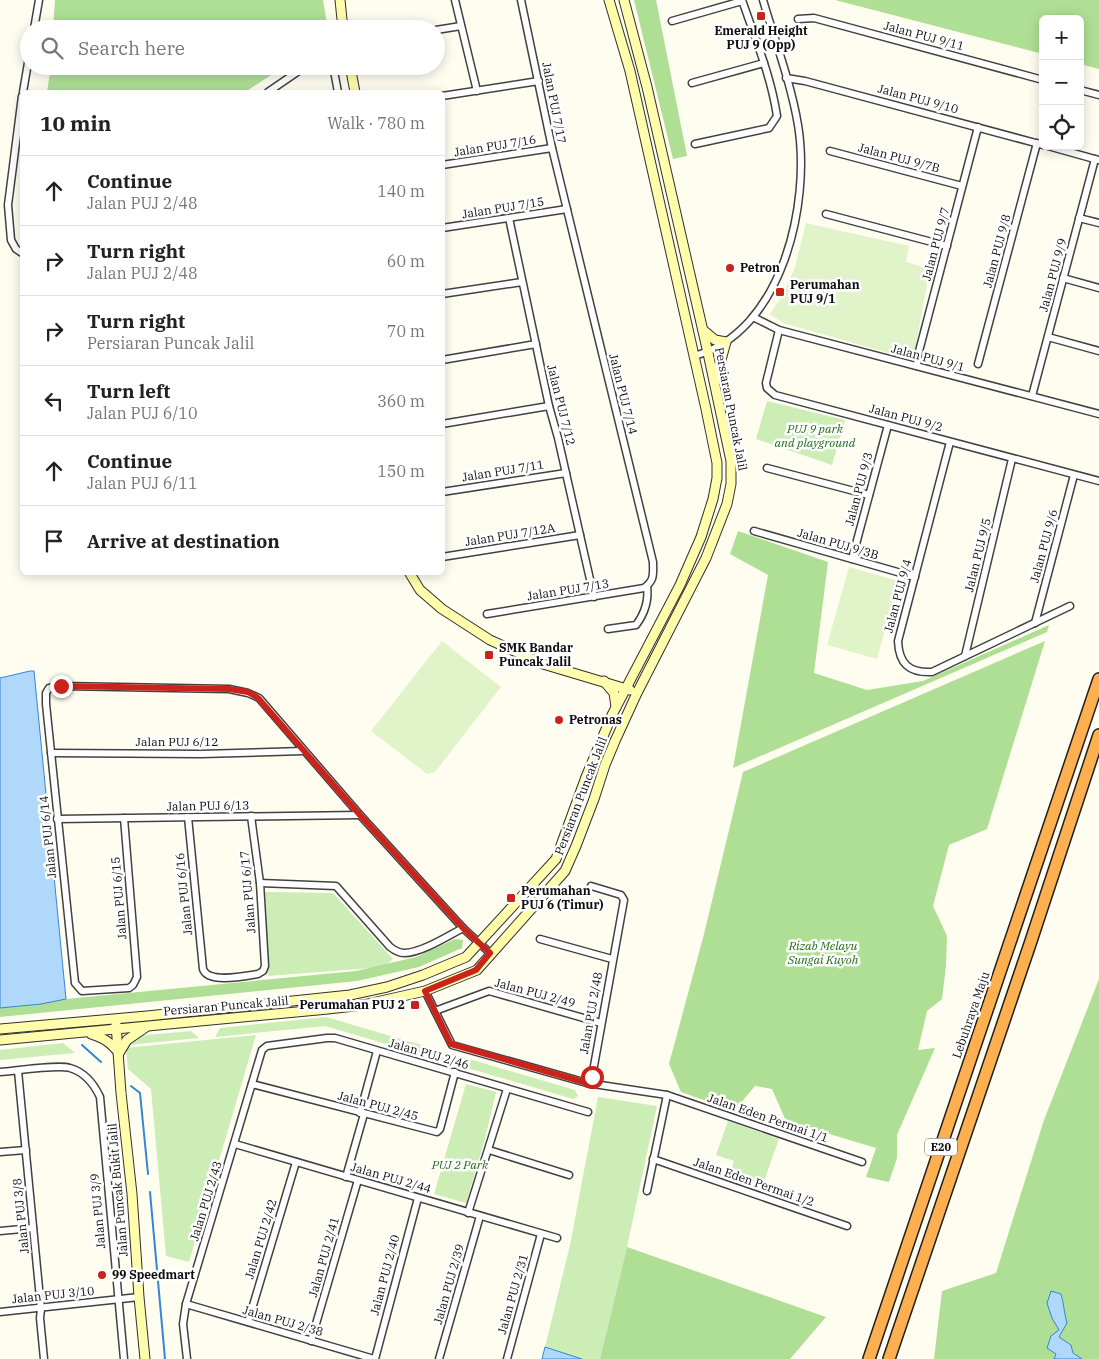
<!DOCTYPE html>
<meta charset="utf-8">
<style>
:root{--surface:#fff;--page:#f6f6f6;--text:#222;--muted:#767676;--line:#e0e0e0}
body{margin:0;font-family:"IBM Plex Serif",serif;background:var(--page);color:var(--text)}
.controls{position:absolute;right:15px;top:15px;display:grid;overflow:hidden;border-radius:8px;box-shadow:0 2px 12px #0003}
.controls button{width:45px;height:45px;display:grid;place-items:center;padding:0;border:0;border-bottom:1px solid var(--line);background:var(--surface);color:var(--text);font:25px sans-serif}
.stop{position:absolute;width:15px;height:15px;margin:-11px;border:4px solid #c9231c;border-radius:50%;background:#fff}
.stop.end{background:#c9231c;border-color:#fff;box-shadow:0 1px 5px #0008}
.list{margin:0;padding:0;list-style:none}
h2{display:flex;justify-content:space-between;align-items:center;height:65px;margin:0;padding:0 20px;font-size:21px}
h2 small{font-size:16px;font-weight:400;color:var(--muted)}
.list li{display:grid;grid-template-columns:32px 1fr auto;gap:15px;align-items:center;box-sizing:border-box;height:70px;padding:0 20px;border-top:1px solid var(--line)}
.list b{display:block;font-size:19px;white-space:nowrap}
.list p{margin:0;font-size:16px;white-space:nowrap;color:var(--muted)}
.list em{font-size:16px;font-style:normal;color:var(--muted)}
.icon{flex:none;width:28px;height:28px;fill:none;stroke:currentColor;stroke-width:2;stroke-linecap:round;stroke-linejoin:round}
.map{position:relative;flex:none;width:1099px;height:1359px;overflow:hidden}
.search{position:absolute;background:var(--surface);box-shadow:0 2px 12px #0003;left:20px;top:20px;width:425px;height:55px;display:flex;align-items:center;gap:12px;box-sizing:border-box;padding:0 18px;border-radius:28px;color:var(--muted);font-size:19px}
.panel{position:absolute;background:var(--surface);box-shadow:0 2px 12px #0003;left:20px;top:90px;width:425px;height:485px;border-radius:8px}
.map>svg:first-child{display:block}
</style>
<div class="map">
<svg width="1099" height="1359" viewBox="0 0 1099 1359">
<rect width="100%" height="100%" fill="#fffdf0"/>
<g fill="#cdedb6">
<path d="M767 401 845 420 832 465 756 439Z"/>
<path d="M265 892 333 893 393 959 384 967 268 976Z"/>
<path d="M326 1017 575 1090 578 1096 573 1099 325 1026 215 1037 220 1028Z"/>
<path d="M191 1031 199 1038 128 1045 136 1036Z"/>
<path d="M256 1035 189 1262 166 1256 151 1089 128 1069 126 1048Z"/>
<path d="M63 1043 75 1053 0 1060V1050Z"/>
<path d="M466 1084 496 1092 485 1139 466 1203 434 1194Z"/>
<path d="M598 1097 657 1106 627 1247 600 1359H582L545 1347 570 1245Z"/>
<path d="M728 1121 779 1139 762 1187 729 1176 734 1161 716 1155Z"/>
</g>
<g fill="#afdf94">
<path d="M55 0H323L328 29H53Z"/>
<path d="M634 0H656L687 156 673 159Z"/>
<path d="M835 0H1099V69L1080 64V19H1043V54Z"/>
<path d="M51 66H285L245 92H47Z"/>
<path d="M738 531 828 562 814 673 867 690 923 681 1049 625 1047 632 733 768 768 575 730 554Z"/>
<path d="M1045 641 987 829 949 845 933 906 947 936 946 966 942 999 927 1011 918 1050 935 1048 897 1135V1158L889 1182 866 1177 876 1148 786 1121 772 1089 755 1086 734 1111 681 1092 669 1064 704 934 743 772Z"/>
<path d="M455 939 463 940 462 948 419 967 357 981 0 1017V1008L66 999 356 971 416 957Z"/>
<path d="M1099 979V1359H934L942 1291 996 1273 1044 1120Z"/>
<path d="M627 1247 826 1317 790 1359H600Z"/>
</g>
<g fill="#e1f3c9">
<path d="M806 223 909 246 906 262 930 269 915 349 902 357 783 323 770 314 784 293 795 267Z"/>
<path d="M849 567 898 581 877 659 827 645Z"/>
<path d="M442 641 501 687 435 772 427 774 371 731Z"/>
</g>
<g fill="#b0d8fb" stroke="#3286d7">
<path d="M30 671H34L66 999 41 1004 0 1008V678Z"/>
<path d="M1051 1291 1061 1294C1064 1304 1064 1313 1067 1323L1059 1337 1071 1345 1073 1353 1082 1359H1054L1056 1354 1047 1348 1051 1336 1059 1330 1052 1318 1047 1303Z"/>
<path d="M545 1347 582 1359H542Z"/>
</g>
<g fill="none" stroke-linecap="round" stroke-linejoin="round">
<g stroke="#3286d7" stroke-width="2">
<path d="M82 1045 101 1062"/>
<path d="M131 1086 140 1093 148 1174"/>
<path d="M150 1192 165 1359"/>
</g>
<g stroke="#414141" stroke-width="9">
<g id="street">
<path d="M455 0 477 91"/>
<path d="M798 19 814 18 1043 80"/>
<path d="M672 21 742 1"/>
<path d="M34 29 39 0"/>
<path d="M436 30 461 26"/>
<path d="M333 66 338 92"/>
<path d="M786 78 805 81 1043 145"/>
<path d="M692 83 764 63"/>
<path d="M1080 90 1099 95"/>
<path d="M23 92 29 57"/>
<path d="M268 92 306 66"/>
<path d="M22 96 8 205 11 240 16 249 22 253"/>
<path d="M442 96 539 81"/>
<path d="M695 144 769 128 777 116C771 76 755 38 742 0"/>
<path d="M1048 146 1098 160"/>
<path d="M830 151 962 186"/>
<path d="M442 165 552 148"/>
<path d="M826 214 947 246"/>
<path d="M509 218 549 406 558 438 594 597"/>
<path d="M1079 218 1099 223"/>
<path d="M442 228 567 209"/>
<path d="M1063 278 1099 288"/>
<path d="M442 294 522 282"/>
<path d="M753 317 779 330 1099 414"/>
<path d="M779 330 766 383 767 388 775 395 1099 481"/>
<path d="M1048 337 1099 351"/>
<path d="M694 356C782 333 811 204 798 125 791 83 775 41 763 0"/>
<path d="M442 360 536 344"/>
<path d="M978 364 1037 143"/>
<path d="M917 366 918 355 978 127"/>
<path d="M1032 396 1095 159"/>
<path d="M442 424 549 406"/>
<path d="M950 442 898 641C899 664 909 673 932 672L1070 606"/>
<path d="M767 468 869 495"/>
<path d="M442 492 566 473"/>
<path d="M754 531 915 577"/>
<path d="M442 557 580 535"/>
<path d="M852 559 888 425"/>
<path d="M487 614 644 588C655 580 653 574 653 562L552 148 521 0"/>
<path d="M1035 623 1074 475"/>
<path d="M608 629 636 625C645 613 649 601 647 586"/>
<path d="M965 656 1012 459"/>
<path d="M51 753 201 754 303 751"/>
<path d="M188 817 203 969C208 984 245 976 258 974L263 971 265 966 260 883 251 816"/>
<path d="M124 818 137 977 133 985 129 988 82 991 75 983 46 704V693L49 688 61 686 229 689 248 693 259 698 360 815 463 928 490 953"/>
<path d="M57 819 360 815"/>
<path d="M260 883 336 886 390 947C394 950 399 953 404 953 421 953 448 936 463 928"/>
<path d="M540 939 612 959"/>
<path d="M425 991 452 1045 587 1083 592 1077 624 900 621 895 591 886"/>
<path d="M435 1011 489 991 601 1023"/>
<path d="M18 1071 41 1309 40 1318 44 1359"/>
<path d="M0 1072C15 1071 58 1064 70 1068 84 1072 94 1084 100 1097L124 1359"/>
<path d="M587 1083 667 1095 862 1162"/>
<path d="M252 1084 437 1132 440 1129 455 1072"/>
<path d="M360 1113 377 1051"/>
<path d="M235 1144 557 1238"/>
<path d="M489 1150 569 1175"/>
<path d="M0 1152 26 1150"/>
<path d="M653 1159 847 1226"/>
<path d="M346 1177 364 1114"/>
<path d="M647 1191 667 1095"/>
<path d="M468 1213 507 1089"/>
<path d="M0 1231 33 1228"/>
<path d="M186 1304 374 1359"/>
<path d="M0 1312 139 1297"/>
<path d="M248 1322 296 1162"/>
<path d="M311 1341 358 1180"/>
<path d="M187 1359 183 1324 186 1304 262 1050 267 1046 327 1038H335L588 1112"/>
<path d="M375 1359 418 1198"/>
<path d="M439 1359 480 1216"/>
<path d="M507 1359 541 1234"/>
</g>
</g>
<g stroke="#303030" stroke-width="11">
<g id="secondary">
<path d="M340 0 343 29"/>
<path d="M350 66 355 92"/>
<path d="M703 330 715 340 726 342 715 381"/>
<path d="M409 572 420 590 442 609 490 640 543 664 630 690"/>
<path d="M604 681 614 693 616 707"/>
<path d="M116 1024 121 1093 132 1194 139 1297 145 1359"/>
<path d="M0 1029 147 1016 350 995 387 987 423 975 466 957 556 859 586 777 612 715 680 585 701 537 713 499 717 478V463L706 409 630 71 609 0"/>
<path d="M91 1034C104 1038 110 1042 119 1053"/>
<path d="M0 1040 328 1009 363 1005 425 991 477 970 565 871 576 846 594 799 605 765 615 741 637 693 706 558 727 504 731 484V461L708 353 647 87 624 0"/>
<path d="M119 1053 127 1040 146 1027"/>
</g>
</g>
<g stroke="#1f1f1f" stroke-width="14">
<g id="highway">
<path d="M869 1359 1099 679"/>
<path d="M889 1359 1030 944 1099 735"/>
</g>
</g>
<use href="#street" stroke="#fff" stroke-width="6"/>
<use href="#secondary" stroke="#fffdab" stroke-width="9"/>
<use href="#highway" stroke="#feaf4f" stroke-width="11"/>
</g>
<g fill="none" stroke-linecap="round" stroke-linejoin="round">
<path stroke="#c9231c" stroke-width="6" d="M61 686 229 689 248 692 258 698 360 815 463 928 490 953 476 970 425 991 451 1044 587 1083 592 1077"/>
</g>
<g fill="#c9231c" stroke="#fff" stroke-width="2">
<rect x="756" y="11" width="10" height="10" rx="2.5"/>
<circle cx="730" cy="268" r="5"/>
<rect x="775" y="287" width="10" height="10" rx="2.5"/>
<rect x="484" y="650" width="10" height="10" rx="2.5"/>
<circle cx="559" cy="720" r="5"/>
<rect x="506" y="893" width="10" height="10" rx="2.5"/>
<rect x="410" y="1000" width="10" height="10" rx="2.5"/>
<circle cx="102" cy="1275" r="5"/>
</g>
<g text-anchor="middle" stroke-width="5" stroke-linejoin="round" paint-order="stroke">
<rect fill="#fff" stroke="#565656" stroke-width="1" x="925" y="1138.5" width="32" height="17" rx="4"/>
<g font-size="11" font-weight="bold" fill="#0e0e0e">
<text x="941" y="1151">E20</text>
</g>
<g font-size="12" font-weight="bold" fill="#0e0e0e" stroke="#fff" text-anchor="start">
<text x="761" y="35" text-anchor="middle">Emerald Height<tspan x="761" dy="14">PUJ 9 (Opp)</tspan></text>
<text x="740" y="272">Petron</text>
<text x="790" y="289">Perumahan<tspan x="790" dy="14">PUJ 9/1</tspan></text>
<text x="499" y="652">SMK Bandar<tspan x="499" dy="14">Puncak Jalil</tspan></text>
<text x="569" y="724">Petronas</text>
<text x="521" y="895">Perumahan<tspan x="521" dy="14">PUJ 6 (Timur)</tspan></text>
<text x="405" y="1009" text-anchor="end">Perumahan PUJ 2</text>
<text x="112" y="1279">99 Speedmart</text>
</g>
<g font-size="12" fill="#0e0e0e" stroke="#fff">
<text transform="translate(924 36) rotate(15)" y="4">Jalan PUJ 9/11</text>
<text transform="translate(918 99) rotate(15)" y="4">Jalan PUJ 9/10</text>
<text transform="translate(554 103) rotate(79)" y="4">Jalan PUJ 7/17</text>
<text transform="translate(495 146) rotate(-9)" y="4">Jalan PUJ 7/16</text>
<text transform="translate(899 158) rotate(15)" y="4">Jalan PUJ 9/7B</text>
<text transform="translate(503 208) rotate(-9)" y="4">Jalan PUJ 7/15</text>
<text transform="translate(936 244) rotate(-75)" y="4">Jalan PUJ 9/7</text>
<text transform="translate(997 251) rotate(-75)" y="4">Jalan PUJ 9/8</text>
<text transform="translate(1053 275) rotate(-75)" y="4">Jalan PUJ 9/9</text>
<text transform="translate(928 358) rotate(15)" y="4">Jalan PUJ 9/1</text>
<text transform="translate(623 394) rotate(76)" y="4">Jalan PUJ 7/14</text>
<text transform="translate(561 405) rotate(76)" y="4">Jalan PUJ 7/12</text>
<text transform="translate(731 409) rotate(79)" y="4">Persiaran Puncak Jalil</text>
<text transform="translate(906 418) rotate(15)" y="4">Jalan PUJ 9/2</text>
<text transform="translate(503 471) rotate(-9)" y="4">Jalan PUJ 7/11</text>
<text transform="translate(859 489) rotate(-75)" y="4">Jalan PUJ 9/3</text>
<text transform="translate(510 535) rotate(-9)" y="4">Jalan PUJ 7/12A</text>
<text transform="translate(838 544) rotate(16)" y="4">Jalan PUJ 9/3B</text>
<text transform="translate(1044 546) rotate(-75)" y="4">Jalan PUJ 9/6</text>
<text transform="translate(978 555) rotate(-76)" y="4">Jalan PUJ 9/5</text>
<text transform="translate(568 590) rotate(-9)" y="4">Jalan PUJ 7/13</text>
<text transform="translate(898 596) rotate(-75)" y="4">Jalan PUJ 9/4</text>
<text x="177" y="746">Jalan PUJ 6/12</text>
<text transform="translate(581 796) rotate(-69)" y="4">Persiaran Puncak Jalil</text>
<text transform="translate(208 806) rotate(-1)" y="4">Jalan PUJ 6/13</text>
<text transform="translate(48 837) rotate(-96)" y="4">Jalan PUJ 6/14</text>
<text transform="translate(248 892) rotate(-95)" y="4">Jalan PUJ 6/17</text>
<text transform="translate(184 894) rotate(-96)" y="4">Jalan PUJ 6/16</text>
<text transform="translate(119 898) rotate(-95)" y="4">Jalan PUJ 6/15</text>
<text transform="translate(535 993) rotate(15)" y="4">Jalan PUJ 2/49</text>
<text transform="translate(226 1006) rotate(-5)" y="4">Persiaran Puncak Jalil</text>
<text transform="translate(591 1013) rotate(-80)" y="4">Jalan PUJ 2/48</text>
<text transform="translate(971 1015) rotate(-71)" y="4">Lebuhraya Maju</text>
<text transform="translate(429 1054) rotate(16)" y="4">Jalan PUJ 2/46</text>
<text transform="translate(378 1106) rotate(15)" y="4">Jalan PUJ 2/45</text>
<text transform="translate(768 1118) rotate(19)" y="4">Jalan Eden Permai 1/1</text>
<text transform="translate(391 1178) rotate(16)" y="4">Jalan PUJ 2/44</text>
<text transform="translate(754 1182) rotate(19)" y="4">Jalan Eden Permai 1/2</text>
<text transform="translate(118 1190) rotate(-95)" y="4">Jalan Puncak Bukit Jalil</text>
<text transform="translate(206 1201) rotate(-73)" y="4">Jalan PUJ 2/43</text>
<text transform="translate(98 1211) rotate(-95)" y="4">Jalan PUJ 3/9</text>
<text transform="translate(21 1216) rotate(-96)" y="4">Jalan PUJ 3/8</text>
<text transform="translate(261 1239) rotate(-73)" y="4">Jalan PUJ 2/42</text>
<text transform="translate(324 1257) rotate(-74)" y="4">Jalan PUJ 2/41</text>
<text transform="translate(385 1275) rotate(-75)" y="4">Jalan PUJ 2/40</text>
<text transform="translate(449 1284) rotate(-74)" y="4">Jalan PUJ 2/39</text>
<text transform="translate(513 1294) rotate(-74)" y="4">Jalan PUJ 2/31</text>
<text transform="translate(53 1295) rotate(-6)" y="4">Jalan PUJ 3/10</text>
<text transform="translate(283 1321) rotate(16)" y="4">Jalan PUJ 2/38</text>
</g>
<g font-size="12" font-style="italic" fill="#236b19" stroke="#fff">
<text x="815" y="433">PUJ 9 park<tspan x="815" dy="14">and playground</tspan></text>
<text x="823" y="950">Rizab Melayu<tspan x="823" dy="14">Sungai Kuyoh</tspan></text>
<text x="460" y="1169">PUJ 2 Park</text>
</g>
</g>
</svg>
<div class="controls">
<button>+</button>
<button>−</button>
<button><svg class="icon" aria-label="locate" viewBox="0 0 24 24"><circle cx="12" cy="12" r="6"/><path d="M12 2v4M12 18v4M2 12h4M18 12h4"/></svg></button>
</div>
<div class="stop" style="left:592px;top:1077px"></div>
<div class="stop end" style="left:61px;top:686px"></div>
<div class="search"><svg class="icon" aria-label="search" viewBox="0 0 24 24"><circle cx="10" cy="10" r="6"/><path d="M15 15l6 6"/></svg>Search here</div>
<section class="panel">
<h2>10 min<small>Walk · 780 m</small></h2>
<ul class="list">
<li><svg class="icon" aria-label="ahead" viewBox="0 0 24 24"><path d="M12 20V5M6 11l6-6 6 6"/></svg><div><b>Continue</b><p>Jalan PUJ 2/48</p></div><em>140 m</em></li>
<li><svg class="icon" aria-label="right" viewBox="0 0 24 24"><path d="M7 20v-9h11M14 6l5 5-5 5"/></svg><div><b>Turn right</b><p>Jalan PUJ 2/48</p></div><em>60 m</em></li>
<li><svg class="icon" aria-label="right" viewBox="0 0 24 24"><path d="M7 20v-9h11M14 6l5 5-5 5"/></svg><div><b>Turn right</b><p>Persiaran Puncak Jalil</p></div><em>70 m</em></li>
<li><svg class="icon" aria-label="left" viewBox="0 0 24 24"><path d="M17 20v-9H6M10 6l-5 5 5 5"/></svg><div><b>Turn left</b><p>Jalan PUJ 6/10</p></div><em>360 m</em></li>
<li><svg class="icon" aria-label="ahead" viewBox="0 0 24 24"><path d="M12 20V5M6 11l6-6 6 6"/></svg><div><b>Continue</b><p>Jalan PUJ 6/11</p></div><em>150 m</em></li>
<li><svg class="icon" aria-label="arrive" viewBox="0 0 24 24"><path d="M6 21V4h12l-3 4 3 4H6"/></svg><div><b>Arrive at destination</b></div></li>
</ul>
</section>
</div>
